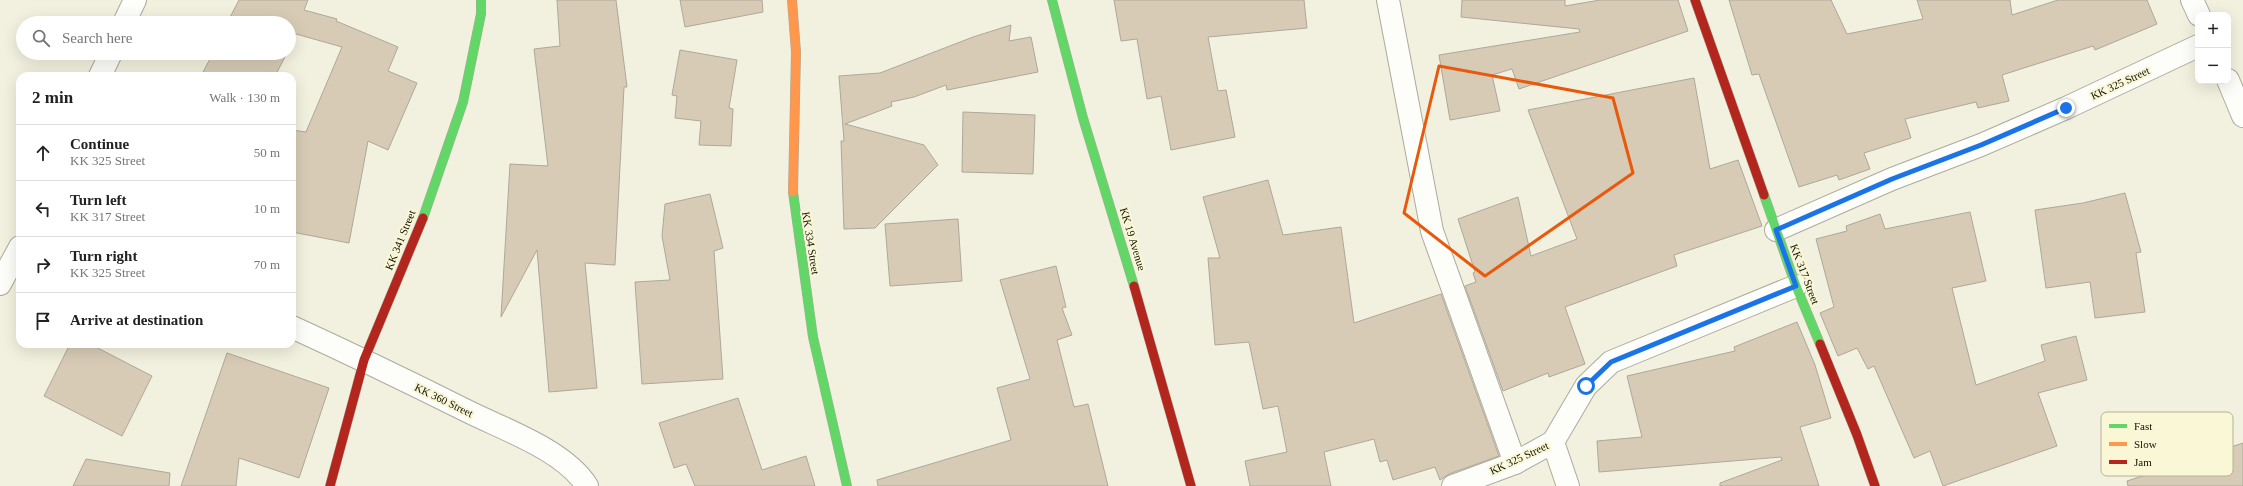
<!DOCTYPE html>
<meta charset="utf-8">
<style>
:root{--surface:#fff;--page:#f2f2f2;--text:#222;--muted:#767676;--line:#e0e0e0}
body{margin:0;font-family:"Times New Roman",serif;background:var(--page);color:var(--text)}
.controls{position:absolute;right:12px;top:12px;display:grid;overflow:hidden;border-radius:8px;box-shadow:0 4px 16px #0002}
.controls button{width:36px;height:36px;display:grid;place-items:center;padding:0;border:0;border-bottom:1px solid var(--line);background:var(--surface);color:var(--text);font:20px sans-serif}
.stop{position:absolute;width:12px;height:12px;margin:-9px;border:3px solid #1a73e8;border-radius:50%;background:#fff}
.stop.end{background:#1a73e8;border-color:#fff;box-shadow:0 1px 4px #0008}
.list{margin:0;padding:0;list-style:none}
h2{display:flex;justify-content:space-between;align-items:center;height:52px;margin:0;padding:0 16px;font-size:17px}
h2 small{font-size:13px;font-weight:400;color:var(--muted)}
.list li{display:grid;grid-template-columns:26px 1fr auto;gap:12px;align-items:center;box-sizing:border-box;height:56px;padding:0 16px;border-top:1px solid var(--line)}
.list b{display:block;font-size:15px;white-space:nowrap}
.list p{margin:0;font-size:13px;white-space:nowrap;color:var(--muted)}
.list em{font-size:13px;font-style:normal;color:var(--muted)}
.icon{flex:none;width:22px;height:22px;fill:none;stroke:currentColor;stroke-width:2;stroke-linecap:round;stroke-linejoin:round}
.map{position:relative;flex:none;width:2243px;height:486px;overflow:hidden}
.search{position:absolute;background:var(--surface);box-shadow:0 4px 16px #0002;left:16px;top:16px;width:280px;height:44px;display:flex;align-items:center;gap:10px;box-sizing:border-box;padding:0 14px;border-radius:22px;color:var(--muted);font-size:15px}
.panel{position:absolute;background:var(--surface);box-shadow:0 4px 16px #0002;left:16px;top:72px;width:280px;height:276px;border-radius:12px}
.map>svg:first-child{display:block}
</style>
<div class="map">
<svg width="2243" height="486" viewBox="0 0 2243 486">
<rect width="100%" height="100%" fill="#f2f0de"/>
<g fill="#d7cbb5" stroke="#ada89b">
<path d="M239 0H308L304 10 337 19 336 21 398 47 388 71 417 83 388 150 368 141 349 243 292 232V130L306 132 342 47 296 34 289 48V23H227Z"/>
<path d="M557 0H616L627 87H624L615 265 585 263 597 388 549 392 537 250 501 317 510 164 548 166 534 49 560 46Z"/>
<path d="M680 0H762L763 12 685 27Z"/>
<path d="M1114 0H1304L1307 28 1208 37 1218 91 1226 90 1235 137 1171 150 1161 96 1147 99 1137 39 1121 41Z"/>
<path d="M1462 0H1565V6L1600 0H1678L1688 31 1519 89 1512 69 1492 75 1500 111 1450 120 1439 55 1580 32 1579 29 1461 17Z"/>
<path d="M1729 0H1831L1847 34 1923 19 1917 0H2010L2012 15 2058 0H2147L2157 24 2095 50 2093 46 2002 75 2009 101 1978 108 1976 102 1905 119 1911 138 1864 153 1870 169 1839 180 1837 175 1799 187 1759 74 1752 75Z"/>
<path d="M1011 25 1009 41 1031 37 1038 72 947 90 946 85 914 97 891 102 892 106 845 124 924 145 938 165 875 228 844 229 841 141H844L839 76 880 73 973 37Z"/>
<path d="M680 50 737 60 729 108 733 109 731 146 699 145 701 121 675 118 677 96 672 95Z"/>
<path d="M213 53H287L275 76H201Z"/>
<path d="M1694 78 1710 169 1738 160 1762 226 1674 255 1677 266 1565 307 1585 364 1549 377 1548 373 1503 391 1465 286 1476 282 1473 273 1475 272 1458 219 1518 197 1531 256 1577 239 1528 110Z"/>
<path d="M963 112 1035 115 1033 174 962 172Z"/>
<path d="M1268 180 1283 235 1341 227 1354 323 1441 294 1499 456 1449 474 1440 480 1435 467 1393 480 1387 460 1380 462 1374 439 1324 452 1331 486H1250L1245 461 1287 452 1278 406 1263 409 1249 342 1215 345 1208 258H1220L1203 197Z"/>
<path d="M2125 193 2141 252 2136 253 2145 312 2095 318 2090 282 2046 288 2035 210 2083 203Z"/>
<path d="M710 194 723 248 714 251 723 379 642 384 635 282 670 280 662 236 665 204Z"/>
<path d="M1970 212 1986 281 1952 288 1976 385 2045 361 2041 345 2076 336 2087 380 2038 393 2057 446 1943 486 1930 451 1914 458 1874 366 1868 369 1857 348 1838 356 1820 313 1834 307 1816 239 1847 231 1846 226 1880 214 1885 229Z"/>
<path d="M958 219 962 281 890 286 885 224Z"/>
<path d="M1056 266 1066 307 1062 308 1072 335 1057 340 1074 407 1088 404 1108 486H878L877 480 1011 440 997 388 1030 379 1000 280Z"/>
<path d="M1797 322 1815 365 1831 418 1800 427 1819 486H1720V483L1782 460 1781 457 1599 472 1597 441 1642 437 1627 376 1735 351 1734 347Z"/>
<path d="M70 344H90L152 376 122 436 44 396Z"/>
<path d="M227 353 329 388 299 478 239 458 236 486H181Z"/>
<path d="M738 398 762 470 806 456 815 486H695L686 464 674 468 659 423Z"/>
<path d="M2243 443V486H2128L2127 481Z"/>
<path d="M86 459 170 473 169 486H73Z"/>
</g>
<g fill="none" stroke-linecap="round" stroke-linejoin="round">
<g stroke="#acab9d" stroke-width="24">
<g id="street">
<path d="M1388 0 1432 231 1515 463"/>
<path d="M2192 0 2199 15"/>
<path d="M124 23 135 0"/>
<path d="M100 76 111 53"/>
<path d="M2228 80 2243 116"/>
<path d="M1776 230 1892 179 1981 145 2066 108 2198 46"/>
<path d="M0 284 20 247"/>
<path d="M292 327C351 354 409 382 467 411 505 430 564 450 587 486"/>
<path d="M1553 442 1568 486"/>
<path d="M1453 486 1515 463 1553 442 1586 386 1611 362 1796 286"/>
</g>
</g>
<g stroke="#acab9d" stroke-width="10">
<g id="fast">
<path d="M1052 0 1083 118 1134 286"/>
<path d="M793 192 813 337 847 486"/>
<path d="M1764 195 1796 286 1820 344"/>
<path d="M423 218 463 102 481 14V0"/>
</g>
</g>
<g stroke="#acab9d" stroke-width="10">
<path id="slow" d="M792 0 796 52 793 192"/>
</g>
<g stroke="#acab9d" stroke-width="10">
<g id="jam">
<path d="M1695 0 1764 195"/>
<path d="M1134 286 1191 486"/>
<path d="M1820 344 1857 435 1875 486"/>
<path d="M330 486 364 360 423 218"/>
</g>
</g>
<use href="#street" stroke="#fdfdfa" stroke-width="22"/>
<use href="#fast" stroke="#63d668" stroke-width="9"/>
<use href="#slow" stroke="#ff974d" stroke-width="9"/>
<use href="#jam" stroke="#b3261e" stroke-width="9"/>
</g>
<g fill="none" stroke-linecap="round" stroke-linejoin="round">
<path stroke="#1a73e8" stroke-width="5" d="M1586 386 1611 362 1796 286 1776 230 1892 179 1981 145 2066 108"/>
</g>
<path fill="none" stroke="#e8590c" stroke-width="3" stroke-linejoin="round" d="M1439 66 1613 98 1633 173 1485 276 1404 213Z"/>
<g text-anchor="middle" stroke-width="4" stroke-linejoin="round" paint-order="stroke">
<g font-size="11" fill="#131207" stroke="#faf7d6">
<text transform="translate(2120 83) rotate(-25)" y="4">KK 325 Street</text>
<text transform="translate(1133 239) rotate(73)" y="4">KK 19 Avenue</text>
<text transform="translate(400 240) rotate(-68)" y="4">KK 341 Street</text>
<text transform="translate(811 243) rotate(81)" y="4">KK 334 Street</text>
<text transform="translate(1805 274) rotate(69)" y="4">KK 317 Street</text>
<text transform="translate(444 400) rotate(26)" y="4">KK 360 Street</text>
<text transform="translate(1519 458) rotate(-25)" y="4">KK 325 Street</text>
</g>
</g>
<rect x="2101" y="412" width="132" height="64" rx="6" fill="#faf7d6" stroke="#b5b298" stroke-width="1"/>
<rect x="2109" y="424" width="18" height="4" fill="#63d668"/>
<rect x="2109" y="442" width="18" height="4" fill="#ff974d"/>
<rect x="2109" y="460" width="18" height="4" fill="#b3261e"/>
<g font-size="11" fill="#131207">
<text x="2134" y="430">Fast</text>
<text x="2134" y="448">Slow</text>
<text x="2134" y="466">Jam</text>
</g>
</svg>
<div class="controls">
<button>+</button>
<button>−</button>
</div>
<div class="stop" style="left:1586px;top:386px"></div>
<div class="stop end" style="left:2066px;top:108px"></div>
<div class="search"><svg class="icon" aria-label="search" viewBox="0 0 24 24"><circle cx="10" cy="10" r="6"/><path d="M15 15l6 6"/></svg>Search here</div>
<section class="panel">
<h2>2 min<small>Walk · 130 m</small></h2>
<ul class="list">
<li><svg class="icon" aria-label="ahead" viewBox="0 0 24 24"><path d="M12 20V5M6 11l6-6 6 6"/></svg><div><b>Continue</b><p>KK 325 Street</p></div><em>50 m</em></li>
<li><svg class="icon" aria-label="left" viewBox="0 0 24 24"><path d="M17 20v-9H6M10 6l-5 5 5 5"/></svg><div><b>Turn left</b><p>KK 317 Street</p></div><em>10 m</em></li>
<li><svg class="icon" aria-label="right" viewBox="0 0 24 24"><path d="M7 20v-9h11M14 6l5 5-5 5"/></svg><div><b>Turn right</b><p>KK 325 Street</p></div><em>70 m</em></li>
<li><svg class="icon" aria-label="arrive" viewBox="0 0 24 24"><path d="M6 21V4h12l-3 4 3 4H6"/></svg><div><b>Arrive at destination</b></div></li>
</ul>
</section>
</div>
